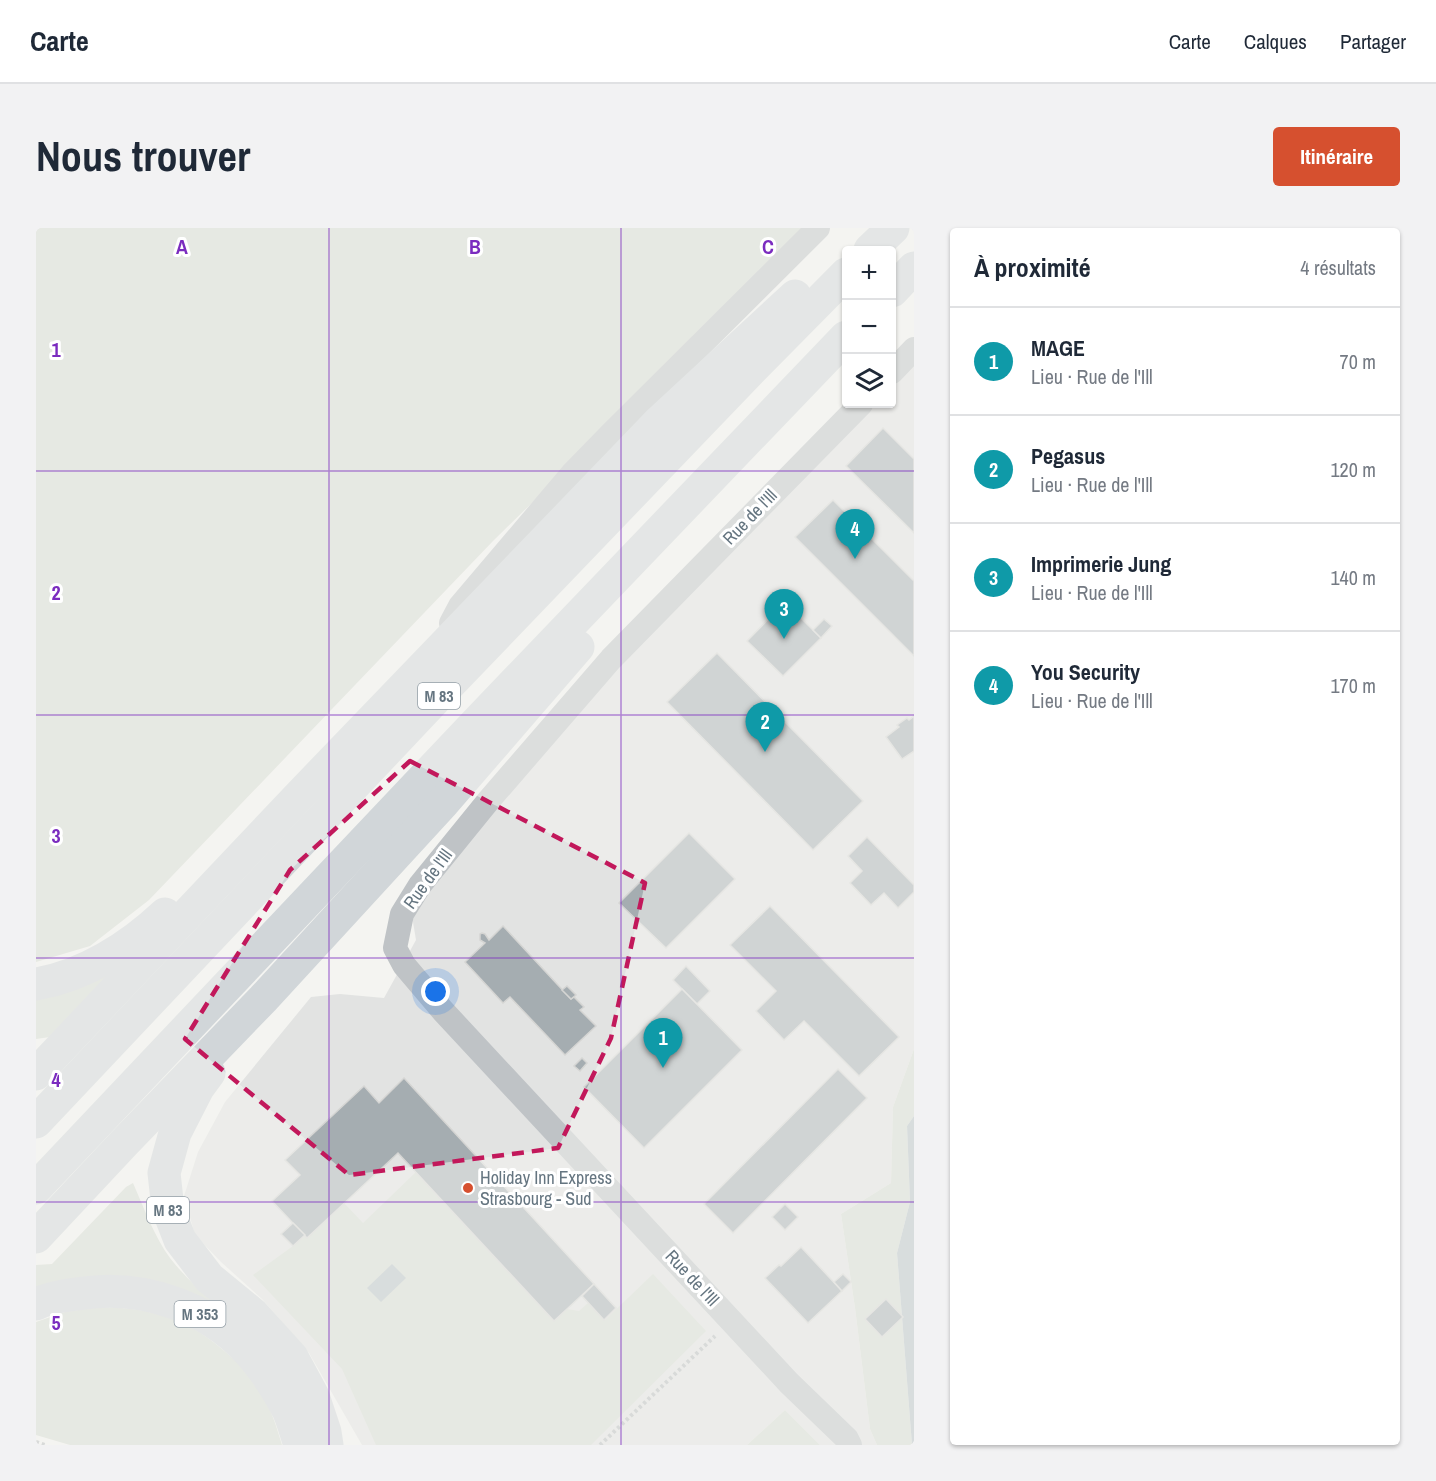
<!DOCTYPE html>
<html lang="fr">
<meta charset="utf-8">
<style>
:root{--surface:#fff;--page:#f2f2f3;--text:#1f2937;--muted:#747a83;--line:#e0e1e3;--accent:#d6502f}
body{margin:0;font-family:"Archivo Narrow",sans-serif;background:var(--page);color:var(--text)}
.controls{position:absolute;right:18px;top:18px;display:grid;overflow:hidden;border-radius:6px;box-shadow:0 2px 4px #0004}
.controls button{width:54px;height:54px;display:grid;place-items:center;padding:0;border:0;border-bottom:2px solid var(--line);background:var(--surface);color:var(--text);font:30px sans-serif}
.you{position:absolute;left:400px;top:764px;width:21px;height:21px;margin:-15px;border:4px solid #fff;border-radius:50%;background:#1a73e8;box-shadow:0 0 0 9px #1a73e833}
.badge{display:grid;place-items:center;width:39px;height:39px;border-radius:50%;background:var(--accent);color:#fff;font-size:20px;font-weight:700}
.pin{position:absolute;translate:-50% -50px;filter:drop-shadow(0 2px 3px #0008)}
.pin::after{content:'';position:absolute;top:32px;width:21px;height:18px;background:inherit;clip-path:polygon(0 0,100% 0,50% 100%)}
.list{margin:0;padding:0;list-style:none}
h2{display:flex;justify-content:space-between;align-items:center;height:78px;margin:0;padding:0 24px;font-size:26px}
h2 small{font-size:20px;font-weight:400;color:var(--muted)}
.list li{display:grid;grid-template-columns:39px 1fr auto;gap:18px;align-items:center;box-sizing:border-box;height:108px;padding:0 24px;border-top:2px solid var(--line)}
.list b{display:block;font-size:22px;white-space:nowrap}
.list p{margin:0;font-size:20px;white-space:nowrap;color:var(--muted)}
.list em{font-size:20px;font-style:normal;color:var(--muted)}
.icon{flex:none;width:33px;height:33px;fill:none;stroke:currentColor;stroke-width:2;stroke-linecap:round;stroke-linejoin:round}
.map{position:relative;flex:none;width:878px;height:1217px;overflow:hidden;border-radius:6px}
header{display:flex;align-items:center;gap:36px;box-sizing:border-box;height:84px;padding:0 30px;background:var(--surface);border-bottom:2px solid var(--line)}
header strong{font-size:28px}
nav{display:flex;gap:33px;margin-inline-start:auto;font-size:21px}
.intro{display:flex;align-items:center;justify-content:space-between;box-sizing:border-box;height:144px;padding:0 36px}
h1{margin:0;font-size:42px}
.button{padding:15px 27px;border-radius:6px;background:var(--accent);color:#fff;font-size:21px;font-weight:700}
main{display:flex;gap:36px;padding:0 36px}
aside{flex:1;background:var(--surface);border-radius:6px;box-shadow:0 2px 4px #0004}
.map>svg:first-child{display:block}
</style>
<header>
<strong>Carte</strong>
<nav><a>Carte</a><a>Calques</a><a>Partager</a></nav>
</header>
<div class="intro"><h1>Nous trouver</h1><a class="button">Itinéraire</a></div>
<main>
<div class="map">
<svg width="878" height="1217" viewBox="0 0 878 1217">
<rect width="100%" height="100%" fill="#f4f4f1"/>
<path fill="#e2e3e2" d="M878 132V821L857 879 855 955 805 986 819 1080 834 1201 841 1217H784L749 1182 711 1217H326L273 1125 226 1071 185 1034 159 1007 148 968 162 924 189 874 275 769 304 766 348 770 380 712 376 688 388 666 564 447 835 176H856V155Z"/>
<g fill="#d6dbd2">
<path d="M0 0H777L457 313 113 672 54 718 0 734Z"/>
<path d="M85 734 14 809 0 811V770Z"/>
<path d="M878 821V888L871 898 874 974 861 1025 876 1217H841L834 1201 819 1080 805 986 855 955 857 879Z"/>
<path d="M380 944 518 1092 531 1081 543 1083 552 1075 569 1092 617 1046 670 1103 555 1217H340L306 1141 217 1047 257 1018 308 975 327 995Z"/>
<path d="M97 955C107 978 119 1010 134 1030 148 1048 163 1062 181 1076L178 1079 0 1061V1037L16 1036 90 959Z"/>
<path d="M63 1079C115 1079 155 1092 193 1127 206 1138 218 1151 226 1166 235 1181 241 1200 246 1217H34L0 1207V1094L29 1084Z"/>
<path d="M749 1182 784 1217H711Z"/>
</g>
<g fill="#b6c2c6">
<path d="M878 888V1217H876L861 1025 874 974 871 898Z"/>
<path d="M356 1036 370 1050 345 1074 331 1060Z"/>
</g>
<g fill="#a5adb1" stroke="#d5d5d3" stroke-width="1.5">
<path d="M847 200 878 231V305L810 238Z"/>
<path d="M797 272 878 353V428L759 309Z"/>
<path d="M749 374 785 410 747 448 711 413Z"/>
<path d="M788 391 796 398 785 410 777 402Z"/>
<path d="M681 425 827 573 777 622 631 474Z"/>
<path d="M878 488V523L866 531 850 509 863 499 861 497 871 490 873 492Z"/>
<path d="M653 605 699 651 630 720 583 675Z"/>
<path d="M831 609 878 657V664L862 680 848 665 835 677 814 655 826 643 812 628Z"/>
<path d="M734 678 863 809 823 848 768 793 748 812 720 783 740 763 694 717Z"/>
<path d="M467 698 535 771 538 769 548 779 544 782 560 798 529 827 474 769 467 775 429 734 449 715 444 712V706L446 705 449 706 453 712Z"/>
<path d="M650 738 674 763 661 776 637 752Z"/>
<path d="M531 758 540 767 535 771 526 762Z"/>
<path d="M646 761 706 822 608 920 548 859Z"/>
<path d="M546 830 551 835 544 843 538 838Z"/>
<path d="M802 841 831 870 697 1005 668 976Z"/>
<path d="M368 850 558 1056 518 1093 362 925 271 1010 236 973 264 947 249 932 328 858 343 875Z"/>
<path d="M749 976 762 989 749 1002 736 989Z"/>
<path d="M257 995 269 1007 257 1018 245 1006Z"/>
<path d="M765 1019 806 1063 772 1095 729 1050 743 1037 745 1038Z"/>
<path d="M807 1046 815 1054 806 1063 798 1054Z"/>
<path d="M558 1056 580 1080 568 1092 546 1068Z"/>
<path d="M850 1071 867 1089 846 1109 829 1091Z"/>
</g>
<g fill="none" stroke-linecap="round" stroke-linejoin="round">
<g stroke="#b7babc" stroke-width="4" stroke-dasharray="3 3" stroke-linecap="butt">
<path d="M0 1214 9 1217"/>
<path d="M564 1217 679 1108"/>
</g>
<g stroke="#bfc3c6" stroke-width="24">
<path d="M856 144 878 121"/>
<path d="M415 395 424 378 536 246 575 206 782 0"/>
<path d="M814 1217 811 1211 753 1155 407 783 368 737 359 720 366 686 384 657 453 572 575 431 825 176"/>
</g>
<g stroke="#d1d6d9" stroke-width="33">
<path d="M834 22 857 0"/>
<path d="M856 63 878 40"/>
<path d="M0 756C48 748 94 719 129 686"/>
<path d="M173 845 162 860 139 905 128 945 132 981 144 1012 173 1050 217 1086 256 1129 277 1168 289 1204 291 1217"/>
<path d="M0 846 263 568 624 193 759 68"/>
<path d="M0 894 405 465 716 141 810 46"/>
<path d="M0 960 438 497 810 109"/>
<path d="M0 1009 88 915 227 771 408 574 542 419"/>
<path d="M0 1076C15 1069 32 1067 49 1065 107 1057 171 1079 211 1122 228 1140 241 1161 252 1182 257 1193 260 1206 264 1217"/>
</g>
</g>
<path d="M0 0H878V1217H0ZM374 533 609 655 575 810 522 920 313 947 149 811 254 642Z" fill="#f4f4f1" fill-opacity=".55" fill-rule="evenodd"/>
<path fill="none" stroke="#c2185b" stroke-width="4.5" stroke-dasharray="12 8" stroke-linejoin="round" d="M374 533 609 655 575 810 522 920 313 947 149 811 254 642Z"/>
<path fill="none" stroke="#7b2cbf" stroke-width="1.5" stroke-opacity="0.55" d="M293 0V1217M585 0V1217M0 243H878M0 487H878M0 730H878M0 974H878"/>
<circle fill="#d6502f" stroke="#fff" stroke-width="2" cx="432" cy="960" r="6"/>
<g text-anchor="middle" stroke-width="6" stroke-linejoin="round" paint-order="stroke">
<g fill="#fff" stroke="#939ea6" stroke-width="1.5">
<rect x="382" y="455" width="42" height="26" rx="4.5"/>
<rect x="111" y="969" width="42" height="26" rx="4.5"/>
<rect x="138.5" y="1073" width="51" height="26" rx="4.5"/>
</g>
<g font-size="16" font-weight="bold" fill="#657580">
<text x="403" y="474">M 83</text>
<text x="132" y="988">M 83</text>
<text x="164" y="1092">M 353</text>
</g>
<g font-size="18" fill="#657580" stroke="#fff">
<text transform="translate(714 289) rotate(-46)" y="6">Rue de l'Ill</text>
<text transform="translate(392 651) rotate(-54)" y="6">Rue de l'Ill</text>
<text transform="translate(656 1050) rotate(47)" y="6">Rue de l'Ill</text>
</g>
<g font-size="18" fill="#657580" stroke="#fff" text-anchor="start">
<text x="444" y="956">Holiday Inn Express<tspan x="444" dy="21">Strasbourg - Sud</tspan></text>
</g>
</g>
<g font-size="20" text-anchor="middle" font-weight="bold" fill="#7b2cbf" stroke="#fff" stroke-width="6" stroke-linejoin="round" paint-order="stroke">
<text x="146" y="26">A</text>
<text x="439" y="26">B</text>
<text x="732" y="26">C</text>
<text x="20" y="129">1</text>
<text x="20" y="372">2</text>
<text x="20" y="615">3</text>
<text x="20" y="859">4</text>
<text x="20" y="1102">5</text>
</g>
</svg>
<div class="controls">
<button>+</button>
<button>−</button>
<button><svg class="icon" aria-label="layers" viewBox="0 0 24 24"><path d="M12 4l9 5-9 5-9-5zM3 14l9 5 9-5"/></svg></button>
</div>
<div class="you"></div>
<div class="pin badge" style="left:627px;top:840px;background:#0f9aa8">1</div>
<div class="pin badge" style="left:729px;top:524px;background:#0f9aa8">2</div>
<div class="pin badge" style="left:748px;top:411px;background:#0f9aa8">3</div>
<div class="pin badge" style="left:819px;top:331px;background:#0f9aa8">4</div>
</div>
<aside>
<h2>À proximité<small>4 résultats</small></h2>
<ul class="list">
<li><span class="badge" style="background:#0f9aa8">1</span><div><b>MAGE</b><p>Lieu · Rue de l'Ill</p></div><em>70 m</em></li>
<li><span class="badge" style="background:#0f9aa8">2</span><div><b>Pegasus</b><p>Lieu · Rue de l'Ill</p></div><em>120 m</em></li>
<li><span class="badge" style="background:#0f9aa8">3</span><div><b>Imprimerie Jung</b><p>Lieu · Rue de l'Ill</p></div><em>140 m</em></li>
<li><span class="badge" style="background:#0f9aa8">4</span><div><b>You Security</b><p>Lieu · Rue de l'Ill</p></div><em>170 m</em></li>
</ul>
</aside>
</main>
